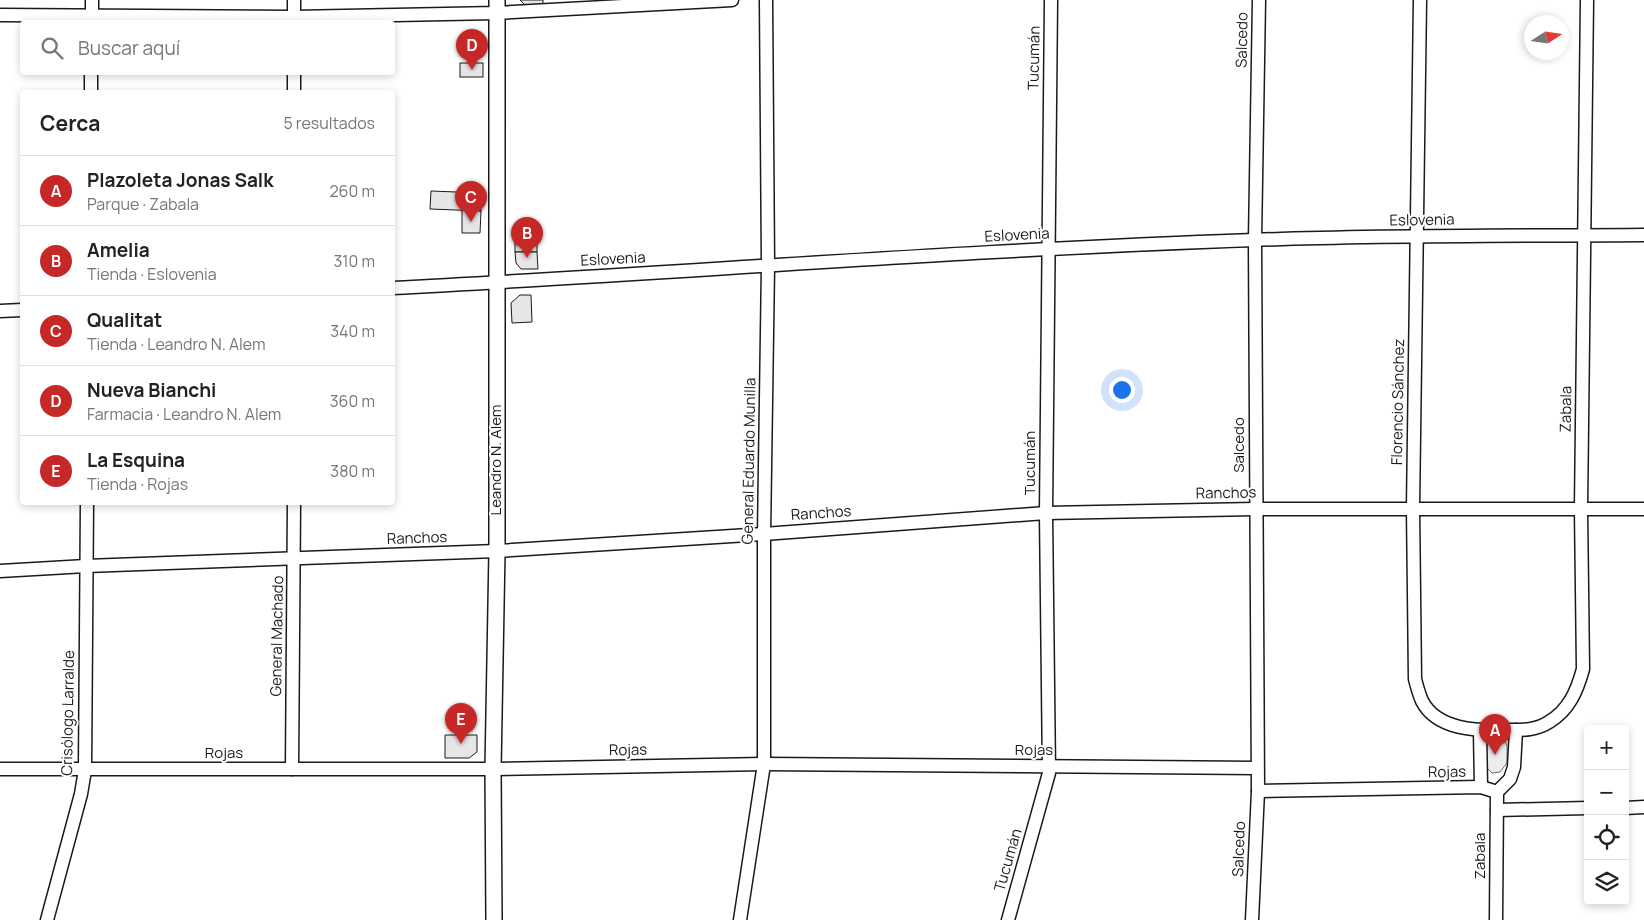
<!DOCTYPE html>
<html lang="es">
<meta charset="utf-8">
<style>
:root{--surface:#fff;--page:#f6f6f6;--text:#222;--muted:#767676;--line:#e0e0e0;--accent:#c62828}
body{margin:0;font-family:Manrope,sans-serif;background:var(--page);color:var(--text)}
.controls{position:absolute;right:15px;bottom:15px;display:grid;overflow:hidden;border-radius:5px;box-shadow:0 2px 8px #0003}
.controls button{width:45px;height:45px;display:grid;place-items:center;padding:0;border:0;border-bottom:1px solid var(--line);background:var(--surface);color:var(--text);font:25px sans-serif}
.compass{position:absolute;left:1524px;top:15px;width:45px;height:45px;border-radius:50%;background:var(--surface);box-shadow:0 2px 8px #0003;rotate:78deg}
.you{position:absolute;left:1121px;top:389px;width:18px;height:18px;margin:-12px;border:4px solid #fff;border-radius:50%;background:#1a73e8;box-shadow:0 0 0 8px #1a73e833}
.badge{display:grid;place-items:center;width:32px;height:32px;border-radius:50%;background:var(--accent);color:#fff;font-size:16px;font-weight:700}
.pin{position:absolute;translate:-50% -41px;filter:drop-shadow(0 1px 2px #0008)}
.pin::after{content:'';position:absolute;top:26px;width:18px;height:15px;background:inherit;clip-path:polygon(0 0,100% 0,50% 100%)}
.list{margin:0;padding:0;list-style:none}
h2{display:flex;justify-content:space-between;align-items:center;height:65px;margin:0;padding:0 20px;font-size:21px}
h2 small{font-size:16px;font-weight:400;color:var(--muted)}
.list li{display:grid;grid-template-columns:32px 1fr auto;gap:15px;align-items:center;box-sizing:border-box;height:70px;padding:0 20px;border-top:1px solid var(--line)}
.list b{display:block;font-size:19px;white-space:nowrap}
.list p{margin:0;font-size:16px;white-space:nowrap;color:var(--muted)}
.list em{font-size:16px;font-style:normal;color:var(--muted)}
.icon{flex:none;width:28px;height:28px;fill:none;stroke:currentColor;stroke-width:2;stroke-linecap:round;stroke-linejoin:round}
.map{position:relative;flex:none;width:1644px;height:920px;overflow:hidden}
.search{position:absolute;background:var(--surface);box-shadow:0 2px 8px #0003;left:20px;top:20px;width:375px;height:55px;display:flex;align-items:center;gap:12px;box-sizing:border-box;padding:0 18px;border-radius:5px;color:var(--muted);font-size:19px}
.panel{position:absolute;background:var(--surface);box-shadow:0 2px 8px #0003;left:20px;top:90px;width:375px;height:415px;border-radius:5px}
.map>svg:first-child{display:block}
</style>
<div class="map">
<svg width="1644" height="920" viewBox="0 0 1644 920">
<rect width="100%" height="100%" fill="#fff"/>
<path fill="#ededed" stroke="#6a6a6a" d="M1500 735 1504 738 1507 746V763L1500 772 1492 773 1486 767 1485 745 1490 736Z"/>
<g fill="#e6e6e6" stroke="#1a1a1a">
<path d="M520 0H543V6H526Z"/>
<rect x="460" y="63" width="23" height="14"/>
<path d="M431 191 482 193 481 211 430 209Z"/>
<path d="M462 210 481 211 480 233H462Z"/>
<rect x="515" y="236" width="22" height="16"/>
<path d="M515 252H537L538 269H521L516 263Z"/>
<path d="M520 295H531L532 322 512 323 511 303Z"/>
<path d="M445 735H477V752L469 758H445Z"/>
</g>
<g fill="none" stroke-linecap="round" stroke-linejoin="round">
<g stroke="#1a1a1a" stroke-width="15">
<g id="minor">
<path d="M1420 0 1413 508 1415 679C1417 687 1419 694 1422 701 1437 730 1477 731 1505 730 1521 730 1535 731 1549 722 1569 710 1577 691 1583 669L1581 509 1587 0"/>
<path d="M0 15 294 17 496 13 732 0"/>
<path d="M92 22V0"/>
<path d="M294 22V0"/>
<path d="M91 92V72"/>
<path d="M294 92V72"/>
<path d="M392 288C680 273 966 250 1254 240 1384 235 1514 236 1644 235"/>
<path d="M0 311 22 310"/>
<path d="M0 571 86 566 497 551 764 534 1046 513 1255 509H1644"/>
<path d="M1480 731 1481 787"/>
<path d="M0 769H493L764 764 1257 768"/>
<path d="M292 769 294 502"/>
<path d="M1258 791 1481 787 1497 792 1510 779 1514 767 1516 730"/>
<path d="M1625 808 1644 807"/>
<path d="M1497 810 1588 808"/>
<path d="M47 920 81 794 85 770 87 502"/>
<path d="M740 920 764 764V534L768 266 766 0"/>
<path d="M1008 920 1049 773 1046 513 1051 0"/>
<path d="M1252 920 1258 791 1255 240 1259 0"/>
<path d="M1496 920 1497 792"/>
</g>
</g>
<g stroke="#1a1a1a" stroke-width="18">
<path id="tertiary" d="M494 920 493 769 497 551V0"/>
</g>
<use href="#minor" stroke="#fff" stroke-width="12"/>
<use href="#tertiary" stroke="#fff" stroke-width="15"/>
</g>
<g text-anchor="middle" stroke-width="4" stroke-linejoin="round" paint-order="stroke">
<g font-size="15" fill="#1a1a1a" stroke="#fff">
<text transform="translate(1242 40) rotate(-89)" y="5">Salcedo</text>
<text transform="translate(1034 58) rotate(-89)" y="5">Tucumán</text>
<text transform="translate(1422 220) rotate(-1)" y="5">Eslovenia</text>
<text transform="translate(1017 235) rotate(-3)" y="5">Eslovenia</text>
<text transform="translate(613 259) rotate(-3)" y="5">Eslovenia</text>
<text transform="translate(1398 402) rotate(-89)" y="5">Florencio Sánchez</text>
<text transform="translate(1566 409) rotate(-89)" y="5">Zabala</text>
<text transform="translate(1239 445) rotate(-90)" y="5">Salcedo</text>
<text transform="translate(496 460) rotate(-90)" y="5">Leandro N. Alem</text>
<text transform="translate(749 461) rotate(-89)" y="5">General Eduardo Munilla</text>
<text transform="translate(1030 463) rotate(-90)" y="5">Tucumán</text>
<text transform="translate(1226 493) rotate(-1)" y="5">Ranchos</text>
<text transform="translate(821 513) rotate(-4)" y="5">Ranchos</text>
<text transform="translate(417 538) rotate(-2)" y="5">Ranchos</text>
<text transform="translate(277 636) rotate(-89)" y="5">General Machado</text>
<text transform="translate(68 713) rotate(-89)" y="5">Crisólogo Larralde</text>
<text transform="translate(628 750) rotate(-1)" y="5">Rojas</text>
<text x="1034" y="755">Rojas</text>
<text x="224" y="758">Rojas</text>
<text transform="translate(1447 772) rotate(-1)" y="5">Rojas</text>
<text transform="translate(1239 849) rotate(-88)" y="5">Salcedo</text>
<text transform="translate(1480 856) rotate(-90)" y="5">Zabala</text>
<text transform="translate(1008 860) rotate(-74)" y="5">Tucumán</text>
</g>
</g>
</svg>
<div class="controls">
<button>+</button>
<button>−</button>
<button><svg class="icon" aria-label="locate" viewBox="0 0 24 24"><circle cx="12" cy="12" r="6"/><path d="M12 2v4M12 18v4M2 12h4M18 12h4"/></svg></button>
<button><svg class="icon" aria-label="layers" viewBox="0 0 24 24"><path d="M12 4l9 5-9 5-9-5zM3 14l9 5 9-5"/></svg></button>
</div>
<svg class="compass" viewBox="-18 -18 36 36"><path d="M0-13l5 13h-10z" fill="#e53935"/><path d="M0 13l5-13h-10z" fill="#767676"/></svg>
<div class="you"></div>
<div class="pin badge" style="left:1495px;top:755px">A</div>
<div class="pin badge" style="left:527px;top:258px">B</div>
<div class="pin badge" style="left:471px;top:222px">C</div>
<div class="pin badge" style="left:472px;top:70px">D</div>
<div class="pin badge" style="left:461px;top:744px">E</div>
<div class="search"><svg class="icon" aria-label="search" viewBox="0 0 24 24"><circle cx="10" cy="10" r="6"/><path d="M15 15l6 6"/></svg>Buscar aquí</div>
<section class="panel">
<h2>Cerca<small>5 resultados</small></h2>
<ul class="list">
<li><span class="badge">A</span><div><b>Plazoleta Jonas Salk</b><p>Parque · Zabala</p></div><em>260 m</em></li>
<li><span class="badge">B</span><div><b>Amelia</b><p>Tienda · Eslovenia</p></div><em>310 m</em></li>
<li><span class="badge">C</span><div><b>Qualitat</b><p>Tienda · Leandro N. Alem</p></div><em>340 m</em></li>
<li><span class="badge">D</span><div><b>Nueva Bianchi</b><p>Farmacia · Leandro N. Alem</p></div><em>360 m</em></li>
<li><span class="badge">E</span><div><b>La Esquina</b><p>Tienda · Rojas</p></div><em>380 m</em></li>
</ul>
</section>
</div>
